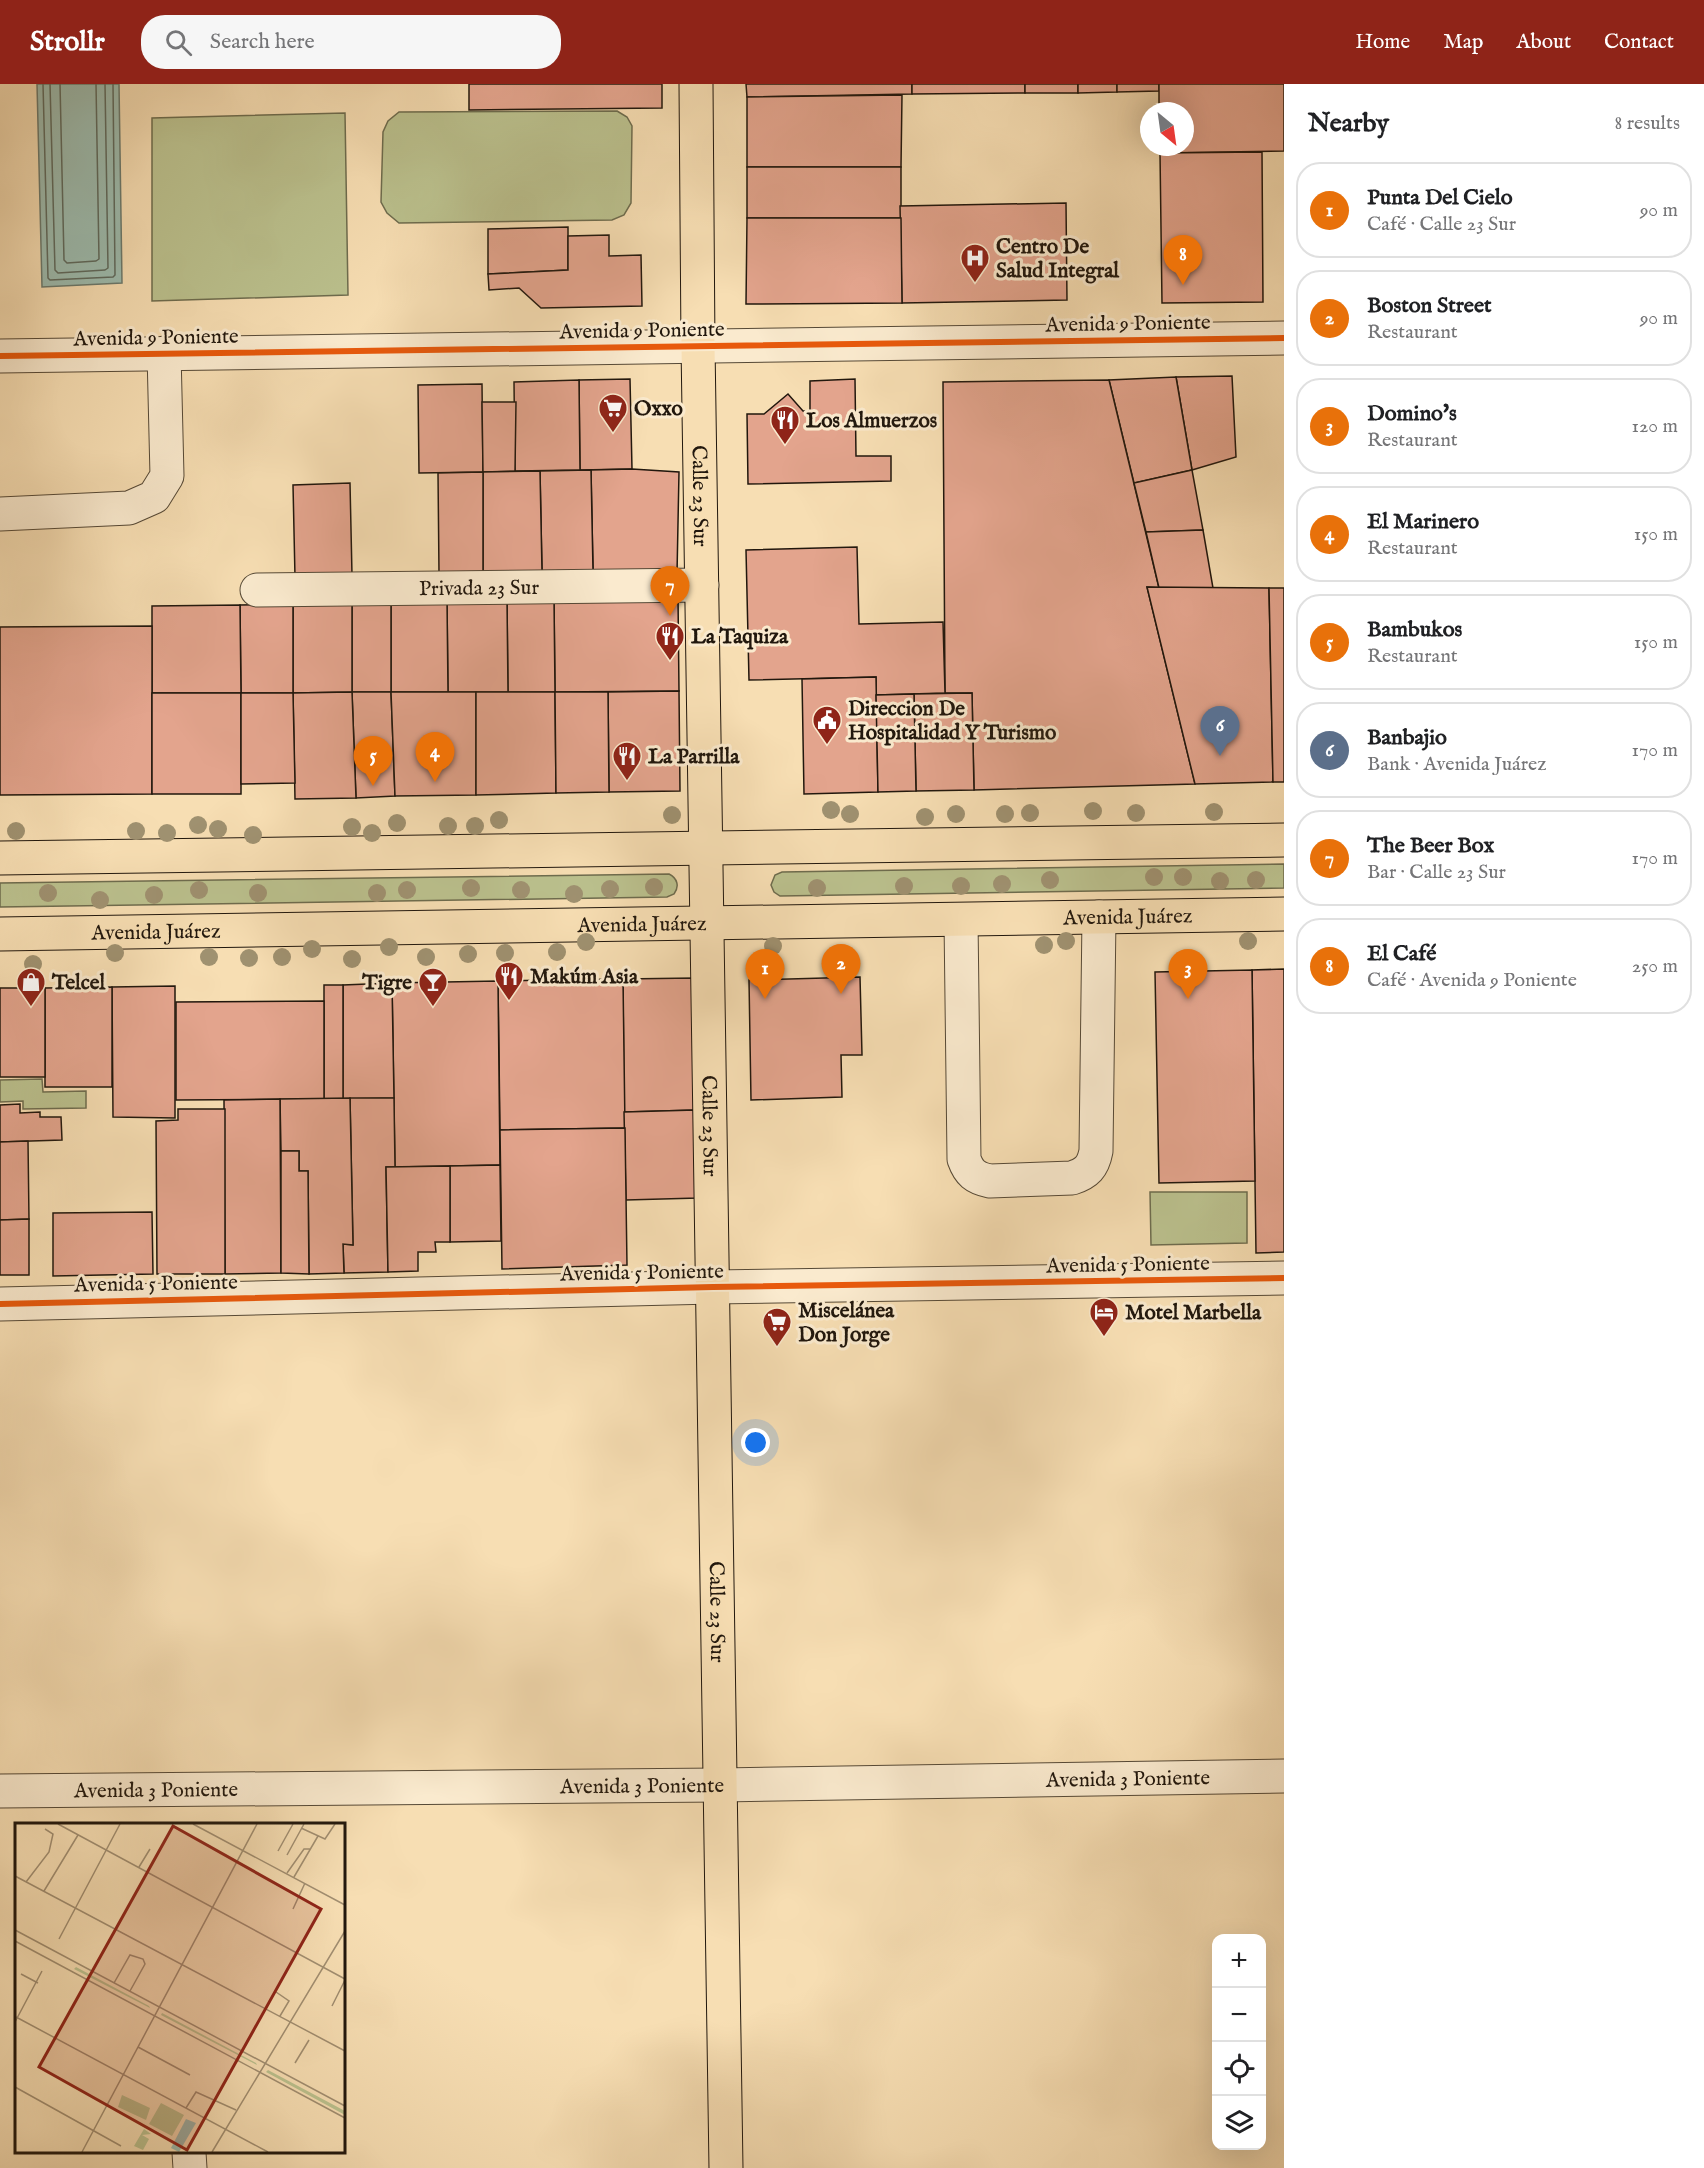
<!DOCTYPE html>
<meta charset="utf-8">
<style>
:root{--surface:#fff;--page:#f6f6f6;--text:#202124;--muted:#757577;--line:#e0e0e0;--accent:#8f2418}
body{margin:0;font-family:"IM FELL English",serif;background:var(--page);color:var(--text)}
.controls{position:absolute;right:18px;bottom:18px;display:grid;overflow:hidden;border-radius:12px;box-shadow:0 6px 24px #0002}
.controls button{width:54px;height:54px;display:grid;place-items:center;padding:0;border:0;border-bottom:2px solid var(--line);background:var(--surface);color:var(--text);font:30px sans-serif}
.compass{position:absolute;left:1140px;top:18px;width:54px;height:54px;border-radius:50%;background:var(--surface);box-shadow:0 6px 24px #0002;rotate:151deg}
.you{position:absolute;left:756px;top:1359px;width:21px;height:21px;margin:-15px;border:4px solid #fff;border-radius:50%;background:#1a73e8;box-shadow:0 0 0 9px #1a73e833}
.badge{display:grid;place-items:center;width:39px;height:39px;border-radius:50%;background:var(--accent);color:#fff;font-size:20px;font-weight:700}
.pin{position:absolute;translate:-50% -50px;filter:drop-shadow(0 2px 3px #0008)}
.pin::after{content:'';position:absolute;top:32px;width:21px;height:18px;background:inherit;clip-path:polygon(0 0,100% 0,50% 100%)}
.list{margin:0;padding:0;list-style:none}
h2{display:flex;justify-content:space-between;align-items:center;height:78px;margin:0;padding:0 24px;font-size:26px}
h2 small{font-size:20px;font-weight:400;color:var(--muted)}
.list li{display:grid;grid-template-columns:39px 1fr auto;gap:18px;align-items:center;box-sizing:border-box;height:96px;margin:0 12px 12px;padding:0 12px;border:2px solid var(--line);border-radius:24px}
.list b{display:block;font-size:22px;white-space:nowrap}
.list p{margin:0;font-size:20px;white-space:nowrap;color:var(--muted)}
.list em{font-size:20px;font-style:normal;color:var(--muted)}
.icon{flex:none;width:33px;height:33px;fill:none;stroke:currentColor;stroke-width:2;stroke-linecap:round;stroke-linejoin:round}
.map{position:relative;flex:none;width:1284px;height:2084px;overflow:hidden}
header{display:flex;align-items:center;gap:36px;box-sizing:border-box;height:84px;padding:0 30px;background:var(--accent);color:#fff}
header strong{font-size:28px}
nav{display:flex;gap:33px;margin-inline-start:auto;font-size:21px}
.search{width:420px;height:54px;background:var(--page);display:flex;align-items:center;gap:15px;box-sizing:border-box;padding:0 21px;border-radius:24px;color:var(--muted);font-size:22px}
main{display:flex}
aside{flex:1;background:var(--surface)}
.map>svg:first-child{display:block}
</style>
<header>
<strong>Strollr</strong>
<div class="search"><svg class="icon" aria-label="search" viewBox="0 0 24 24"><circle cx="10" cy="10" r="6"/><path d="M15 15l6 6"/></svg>Search here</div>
<nav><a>Home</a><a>Map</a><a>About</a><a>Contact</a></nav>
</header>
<main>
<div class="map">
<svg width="1284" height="2084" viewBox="0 0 1284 2084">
<rect width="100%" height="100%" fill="#f7deb3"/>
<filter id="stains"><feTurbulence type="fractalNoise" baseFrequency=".00333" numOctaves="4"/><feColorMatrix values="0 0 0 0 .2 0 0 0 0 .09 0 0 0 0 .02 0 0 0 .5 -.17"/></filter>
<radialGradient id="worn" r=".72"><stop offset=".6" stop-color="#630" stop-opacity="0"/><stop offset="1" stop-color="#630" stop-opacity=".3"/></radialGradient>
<g fill="#bbc18e" stroke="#6e6c4e" stroke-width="1.5">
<path d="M617 27 627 33 632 42 631 119 624 131 612 136 399 139 387 129 381 118 383 48 388 37 399 28Z"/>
<path d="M345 29 348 211 152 217V34Z"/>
<path d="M1284 780V804L780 812 774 808 771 801 775 791 782 788Z"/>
<path d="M669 790C677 794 680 802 674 810L667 813 0 823V799Z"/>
<path d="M42 995 43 1008 86 1007V1024L23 1025V1017L0 1018V996Z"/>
<path d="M1150 1108H1247V1159L1151 1161Z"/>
</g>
<path fill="#9dbcaf" stroke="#6b7a6e" stroke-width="1.5" d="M37 0H119L122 199 42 203Z"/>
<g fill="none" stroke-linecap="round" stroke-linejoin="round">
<g stroke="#5f6a5e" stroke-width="1.5">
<path d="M43 0 48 194 50 196 113 193 115 191 113 0"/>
<path d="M50 0 55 186 58 189 105 186 108 184 105 0"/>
<path d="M60 0 64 176 67 179 96 177 99 175 96 0"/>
</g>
</g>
<g fill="#e3a48d" stroke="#21170d" stroke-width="1.5">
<path d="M469 0H662V24L469 26Z"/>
<path d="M746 0H912V10L747 13Z"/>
<path d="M912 0H1025V9L912 10Z"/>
<rect x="1025" y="0" width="53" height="9"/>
<path d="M1078 0H1117V8L1078 9Z"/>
<path d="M1117 0H1159V7L1117 8Z"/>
<path d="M1159 0H1284V67L1160 69V63H1185V27H1159Z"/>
<path d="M902 11 901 83H747V13Z"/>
<path d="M1262 68 1263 218 1162 219 1160 69Z"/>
<rect x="747" y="83" width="154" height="51"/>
<path d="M1066 119 1067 216 902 219 900 122Z"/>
<path d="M747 134H901L902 219 746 220Z"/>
<path d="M568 143V186L488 190V145Z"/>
<path d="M609 151V172L641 171 642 222 541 224 519 204 489 206 488 190 568 186V152Z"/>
<path d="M1232 292 1236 373 1192 386 1176 293Z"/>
<path d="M1176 293 1192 386 1134 399 1109 296Z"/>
<path d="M630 295 632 385 580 386 579 296Z"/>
<path d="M855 295 856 372H891V397L748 400 747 330H764L788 310 803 327H810V297Z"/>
<path d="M579 296 580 386 515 387 514 298Z"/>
<path d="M1109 296 1159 504 1147 503 1195 700 974 706 972 609H945L943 298Z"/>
<path d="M482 300 483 388 419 389 418 301Z"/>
<path d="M482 318H516L515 387 483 388Z"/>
<path d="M632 385 679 388 677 490 593 486 591 386Z"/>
<path d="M591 386 593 486 542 487 540 387Z"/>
<path d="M1192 386 1203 446 1146 448 1134 399Z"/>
<path d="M540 387 542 487 483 489V388Z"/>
<path d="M483 388V489H439L438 389Z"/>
<path d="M350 399 352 491 295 493 293 401Z"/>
<path d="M1203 446 1213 504H1159L1146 448Z"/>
<path d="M857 463 859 540 943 538 945 609 876 611V593L749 596 746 466Z"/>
<path d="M1147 503 1269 504 1273 698 1195 700Z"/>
<path d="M1269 504H1284V698H1273Z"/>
<path d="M678 513 679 607 555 608 554 515Z"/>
<path d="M554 515 555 608H508L507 516Z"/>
<path d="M447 516H507L508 608H448Z"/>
<path d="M447 516 448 608H391V519Z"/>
<path d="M391 519V608H352V520Z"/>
<path d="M293 520H352V608L293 609Z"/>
<path d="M293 520V609H241L240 521Z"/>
<path d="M240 521 241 609H152V522Z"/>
<path d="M152 542V710L0 711V543Z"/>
<path d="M876 593 878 708 804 710 802 595Z"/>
<path d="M679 607 680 707 609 708 608 608Z"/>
<path d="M352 608H391L395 712 356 714Z"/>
<path d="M352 608 356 714 295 715 293 609Z"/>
<path d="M391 608H476V711L395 712Z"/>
<path d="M476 608H555L556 709 476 711Z"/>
<path d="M555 608H608L609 708 556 709Z"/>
<rect x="152" y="609" width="89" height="101"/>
<path d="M241 609H293L295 699 241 700Z"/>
<path d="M972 609 974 706 916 707 914 610Z"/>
<path d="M914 610 916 707 878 708 876 611Z"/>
<path d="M1284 885V1168L1256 1169 1252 886Z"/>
<path d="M1252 886 1255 1097 1159 1099 1155 888Z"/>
<path d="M860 893 862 971H841L842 1013 751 1016 749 896Z"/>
<path d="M694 894 696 1026 624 1028 623 895Z"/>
<path d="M623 895 625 1044 500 1046 498 897Z"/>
<path d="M498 897 500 1081 395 1083 392 899Z"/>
<path d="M392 899 394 1014 343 1015V901Z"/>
<rect x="324" y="901" width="19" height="114"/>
<path d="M175 902V1034L113 1033 112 903Z"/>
<path d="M112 903V1003H45V904Z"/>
<rect x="0" y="904" width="45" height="89"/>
<path d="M324 917V1015L176 1016V918Z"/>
<path d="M350 1014H394L395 1083H386L388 1188 344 1189 343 1160 353 1161Z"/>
<path d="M350 1014 353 1161 343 1160 344 1189 309 1190 308 1087H299V1067H281L280 1015Z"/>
<path d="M280 1015 281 1189 225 1190 224 1016Z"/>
<path d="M20 1020V1029L40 1028V1033H61L62 1056 0 1058V1021Z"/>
<path d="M178 1025H225V1190H157L156 1037 178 1036Z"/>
<path d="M696 1026 698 1114 626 1116 624 1028Z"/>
<path d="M625 1044 627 1181 502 1185 500 1046Z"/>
<path d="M28 1057 29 1135 0 1136V1058Z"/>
<path d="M281 1067H299V1087H308L309 1190 281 1189Z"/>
<path d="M500 1081 501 1157 450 1158V1082Z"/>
<path d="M450 1082V1158H435L436 1168H418V1187L388 1188 386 1083Z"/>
<path d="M152 1128 153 1190 53 1192V1129Z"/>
<path d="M29 1135V1191H0V1136Z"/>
</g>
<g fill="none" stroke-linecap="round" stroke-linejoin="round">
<g stroke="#564936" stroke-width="35">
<g id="minor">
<path d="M0 272 1284 254"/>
<path d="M0 430 129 424 154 413 167 392 164 269"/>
<path id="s1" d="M257 506 702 501"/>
<path d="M961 836 964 1075C969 1089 975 1094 990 1097L1072 1094C1087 1089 1093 1083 1096 1067L1099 833"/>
<path d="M0 1220 713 1203 1284 1194"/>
<path id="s2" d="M0 1707 721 1701 1284 1692"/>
<path d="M189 2068 190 2084"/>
</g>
</g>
<g stroke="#21170d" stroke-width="35">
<g id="major">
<path id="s3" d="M696 0 698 262 726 2084"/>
<path d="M0 774 1284 756"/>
<path id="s4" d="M0 850 1284 830"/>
</g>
</g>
<use href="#minor" stroke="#faeace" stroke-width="33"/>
<use href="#major" stroke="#f7deb3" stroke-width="33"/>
<g stroke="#faeace" stroke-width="10">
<g id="cycleway">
<path d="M0 272 1284 254"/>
<path d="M0 1220 713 1203 1284 1194"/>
</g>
</g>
<use href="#cycleway" stroke="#e8590c" stroke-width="6"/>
</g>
<g fill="#9f9170">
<circle cx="831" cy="726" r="9"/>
<circle cx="1093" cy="727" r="9"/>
<circle cx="1214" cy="728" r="9"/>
<circle cx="1030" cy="729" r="9"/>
<circle cx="1136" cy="729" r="9"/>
<circle cx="850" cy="730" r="9"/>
<circle cx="956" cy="730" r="9"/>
<circle cx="1005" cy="730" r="9"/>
<circle cx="672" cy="731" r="9"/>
<circle cx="925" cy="733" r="9"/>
<circle cx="499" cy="736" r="9"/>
<circle cx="397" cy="739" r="9"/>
<circle cx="198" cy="741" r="9"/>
<circle cx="448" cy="742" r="9"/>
<circle cx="475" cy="742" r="9"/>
<circle cx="352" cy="743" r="9"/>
<circle cx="218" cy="745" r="9"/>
<circle cx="16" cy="747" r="9"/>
<circle cx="136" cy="747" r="9"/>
<circle cx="167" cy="749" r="9"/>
<circle cx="372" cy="749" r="9"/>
<circle cx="253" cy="751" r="9"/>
<circle cx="1154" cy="793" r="9"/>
<circle cx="1183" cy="793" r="9"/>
<circle cx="1050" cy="796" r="9"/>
<circle cx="1256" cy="796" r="9"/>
<circle cx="1220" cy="797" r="9"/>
<circle cx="1002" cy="800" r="9"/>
<circle cx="904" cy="802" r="9"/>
<circle cx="961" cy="802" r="9"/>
<circle cx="654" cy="803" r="9"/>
<circle cx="471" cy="804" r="9"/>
<circle cx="817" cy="804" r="9"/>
<circle cx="610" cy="805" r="9"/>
<circle cx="199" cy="806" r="9"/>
<circle cx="407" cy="806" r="9"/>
<circle cx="521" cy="806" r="9"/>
<circle cx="48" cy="809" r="9"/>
<circle cx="258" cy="809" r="9"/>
<circle cx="377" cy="809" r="9"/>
<circle cx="574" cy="810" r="9"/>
<circle cx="154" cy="811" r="9"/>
<circle cx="100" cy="816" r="9"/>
<circle cx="1066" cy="857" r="9"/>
<circle cx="1248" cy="857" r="9"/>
<circle cx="586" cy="858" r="9"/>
<circle cx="1044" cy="861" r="9"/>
<circle cx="773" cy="862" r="9"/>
<circle cx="389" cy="863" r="9"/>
<circle cx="312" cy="865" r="9"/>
<circle cx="557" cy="868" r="9"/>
<circle cx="115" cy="869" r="9"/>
<circle cx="505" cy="869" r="9"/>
<circle cx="468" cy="870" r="9"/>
<circle cx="209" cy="873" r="9"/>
<circle cx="282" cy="873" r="9"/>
<circle cx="426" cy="873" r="9"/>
<circle cx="249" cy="874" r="9"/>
<circle cx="352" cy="875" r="9"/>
<circle cx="33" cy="880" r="9"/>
</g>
<defs>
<g id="hospital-pin" transform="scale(1.5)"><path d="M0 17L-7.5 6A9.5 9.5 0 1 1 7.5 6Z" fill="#8f2418" stroke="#faeace"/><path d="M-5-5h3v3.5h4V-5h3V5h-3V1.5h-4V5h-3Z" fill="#fff"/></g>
<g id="supermarket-pin" transform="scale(1.5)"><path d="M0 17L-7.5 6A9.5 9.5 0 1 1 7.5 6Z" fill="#8f2418" stroke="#faeace"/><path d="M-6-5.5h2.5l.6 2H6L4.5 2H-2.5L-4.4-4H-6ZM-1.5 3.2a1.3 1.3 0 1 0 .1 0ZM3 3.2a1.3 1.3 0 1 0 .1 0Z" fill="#fff"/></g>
<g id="restaurant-pin" transform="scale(1.5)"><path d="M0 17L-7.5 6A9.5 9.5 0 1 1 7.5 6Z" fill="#8f2418" stroke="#faeace"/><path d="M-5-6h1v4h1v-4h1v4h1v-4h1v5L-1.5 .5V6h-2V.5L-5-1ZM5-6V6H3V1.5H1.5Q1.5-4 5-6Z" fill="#fff"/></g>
<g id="civic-pin" transform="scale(1.5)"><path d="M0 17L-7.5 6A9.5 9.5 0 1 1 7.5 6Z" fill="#8f2418" stroke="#faeace"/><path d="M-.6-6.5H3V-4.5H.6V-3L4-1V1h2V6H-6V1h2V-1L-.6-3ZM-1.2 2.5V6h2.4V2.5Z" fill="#fff"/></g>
<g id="shop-pin" transform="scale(1.5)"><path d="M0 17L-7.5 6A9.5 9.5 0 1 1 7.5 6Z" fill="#8f2418" stroke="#faeace"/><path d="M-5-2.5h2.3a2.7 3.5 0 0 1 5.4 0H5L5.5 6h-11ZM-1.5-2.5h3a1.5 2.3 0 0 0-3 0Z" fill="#fff"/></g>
<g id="bar-pin" transform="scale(1.5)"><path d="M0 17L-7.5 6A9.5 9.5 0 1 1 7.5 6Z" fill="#8f2418" stroke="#faeace"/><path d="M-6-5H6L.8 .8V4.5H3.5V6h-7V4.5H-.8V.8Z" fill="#fff"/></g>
<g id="hotel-pin" transform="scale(1.5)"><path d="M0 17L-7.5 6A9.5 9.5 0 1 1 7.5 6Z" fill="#8f2418" stroke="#faeace"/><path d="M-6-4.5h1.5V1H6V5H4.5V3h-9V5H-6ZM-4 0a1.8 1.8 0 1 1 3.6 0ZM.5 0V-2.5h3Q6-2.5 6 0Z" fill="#fff"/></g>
</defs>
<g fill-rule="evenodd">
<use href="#hospital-pin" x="975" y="174"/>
<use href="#supermarket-pin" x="613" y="324"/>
<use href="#restaurant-pin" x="785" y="336"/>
<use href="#restaurant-pin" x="670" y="552"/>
<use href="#civic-pin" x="827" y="636"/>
<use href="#restaurant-pin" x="627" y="672"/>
<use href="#restaurant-pin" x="509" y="892"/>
<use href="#shop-pin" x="31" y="898"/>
<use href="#bar-pin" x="433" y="898"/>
<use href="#hotel-pin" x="1104" y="1228"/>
<use href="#supermarket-pin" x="777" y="1238"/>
</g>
<g text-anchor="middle" stroke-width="6" stroke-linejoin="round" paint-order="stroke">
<g font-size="21" font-weight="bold" fill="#21170d" stroke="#faeace" text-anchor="start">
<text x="996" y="169">Centro De<tspan x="996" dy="24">Salud Integral</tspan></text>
<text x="634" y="331">Oxxo</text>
<text x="806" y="343">Los Almuerzos</text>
<text x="691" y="559">La Taquiza</text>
<text x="848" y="631">Direccion De<tspan x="848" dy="24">Hospitalidad Y Turismo</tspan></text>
<text x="648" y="679">La Parrilla</text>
<text x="530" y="899">Makúm Asia</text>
<text x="52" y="905">Telcel</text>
<text x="412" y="905" text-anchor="end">Tigre</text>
<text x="798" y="1233">Miscelánea<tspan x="798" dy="24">Don Jorge</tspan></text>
<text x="1125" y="1235">Motel Marbella</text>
</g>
<g font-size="21" fill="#21170d" stroke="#faeace">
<text transform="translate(1128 239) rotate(-1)" y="7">Avenida 9 Poniente</text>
<text transform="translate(642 246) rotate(-1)" y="7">Avenida 9 Poniente</text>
<text transform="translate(156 253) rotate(-1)" y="7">Avenida 9 Poniente</text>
<text dy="7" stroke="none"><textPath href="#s3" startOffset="412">Calle 23 Sur</textPath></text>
<text dy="7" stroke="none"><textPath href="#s1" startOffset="222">Privada 23 Sur</textPath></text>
<text dy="7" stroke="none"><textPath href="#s4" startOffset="1128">Avenida Juárez</textPath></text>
<text dy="7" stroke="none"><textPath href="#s4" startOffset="642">Avenida Juárez</textPath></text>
<text dy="7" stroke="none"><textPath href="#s4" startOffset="156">Avenida Juárez</textPath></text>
<text dy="7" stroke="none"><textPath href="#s3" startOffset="1042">Calle 23 Sur</textPath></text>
<text transform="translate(1128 1180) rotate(-1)" y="7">Avenida 5 Poniente</text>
<text transform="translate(642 1188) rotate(-1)" y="7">Avenida 5 Poniente</text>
<text transform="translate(156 1199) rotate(-1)" y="7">Avenida 5 Poniente</text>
<text dy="7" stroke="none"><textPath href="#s3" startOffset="1528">Calle 23 Sur</textPath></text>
<text dy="7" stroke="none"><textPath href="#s2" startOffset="1128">Avenida 3 Poniente</textPath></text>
<text dy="7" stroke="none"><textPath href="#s2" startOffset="642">Avenida 3 Poniente</textPath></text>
<text dy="7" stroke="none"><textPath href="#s2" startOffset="156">Avenida 3 Poniente</textPath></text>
</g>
</g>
<g transform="translate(15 1739)">
<rect width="330" height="330" fill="#f7deb3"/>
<path d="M61 144 134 183 135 185 59 146ZM147 190 241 240 242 242 146 192ZM253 247 330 288V292L251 249ZM107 272 135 285 131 297 103 284ZM146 280 169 292 157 313 134 301ZM129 306 136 311 127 312 134 316 128 327 119 323Z" fill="#bbc18e"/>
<path d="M171 296 181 300 164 329 156 325Z" fill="#9dbcaf"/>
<path fill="none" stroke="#a18e71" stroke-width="1.5" d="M43 1 330 156M178 1 330 82M286 5 310 16 320 1M263 28 278 1M272 32 289 1M124 44 135 26M272 50 289 26H296M0 53 330 228M279 54 303 13M11 59 34 29 38 11 30 6M29 68 63 12M278 86 290 60M0 107 330 283M44 116 105 1M0 118 330 295M6 151 23 160M99 160 115 132 128 136 130 141 115 168M261 169 274 178 265 193M317 183 330 157M1 194 253 329M0 199 27 148M123 224 175 252M280 240 294 217M0 264 106 323M171 285 181 269 221 287M67 329 242 1M197 329 330 108"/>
<path fill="#8f2418" fill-opacity="0.15" stroke="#8f2418" stroke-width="3" d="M158 3 306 86 172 327 24 244Z"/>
<rect width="330" height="330" fill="none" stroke="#21170d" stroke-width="3"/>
</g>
<rect width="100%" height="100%" filter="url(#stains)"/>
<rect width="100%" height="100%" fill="url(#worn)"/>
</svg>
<div class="controls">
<button>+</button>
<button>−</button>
<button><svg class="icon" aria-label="locate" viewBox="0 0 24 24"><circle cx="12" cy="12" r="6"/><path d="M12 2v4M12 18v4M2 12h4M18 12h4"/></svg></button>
<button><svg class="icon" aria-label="layers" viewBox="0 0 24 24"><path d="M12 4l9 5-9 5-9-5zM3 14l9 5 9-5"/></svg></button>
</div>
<svg class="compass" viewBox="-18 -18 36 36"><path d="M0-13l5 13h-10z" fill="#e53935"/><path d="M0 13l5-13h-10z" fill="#757577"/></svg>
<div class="you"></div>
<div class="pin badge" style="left:765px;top:915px;background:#e8710a">1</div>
<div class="pin badge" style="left:841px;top:910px;background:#e8710a">2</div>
<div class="pin badge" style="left:1188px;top:915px;background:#e8710a">3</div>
<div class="pin badge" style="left:435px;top:698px;background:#e8710a">4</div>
<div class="pin badge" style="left:373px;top:702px;background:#e8710a">5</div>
<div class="pin badge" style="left:1220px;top:672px;background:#5c6f8a">6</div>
<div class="pin badge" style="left:670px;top:532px;background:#e8710a">7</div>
<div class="pin badge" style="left:1183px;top:201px;background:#e8710a">8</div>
</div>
<aside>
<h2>Nearby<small>8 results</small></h2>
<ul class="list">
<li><span class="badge" style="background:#e8710a">1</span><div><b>Punta Del Cielo</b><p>Café · Calle 23 Sur</p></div><em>90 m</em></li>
<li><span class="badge" style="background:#e8710a">2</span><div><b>Boston Street</b><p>Restaurant</p></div><em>90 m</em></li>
<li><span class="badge" style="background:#e8710a">3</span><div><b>Domino's</b><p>Restaurant</p></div><em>120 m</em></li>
<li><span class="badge" style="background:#e8710a">4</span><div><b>El Marinero</b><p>Restaurant</p></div><em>150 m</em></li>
<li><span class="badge" style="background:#e8710a">5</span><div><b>Bambukos</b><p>Restaurant</p></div><em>150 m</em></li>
<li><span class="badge" style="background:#5c6f8a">6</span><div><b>Banbajio</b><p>Bank · Avenida Juárez</p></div><em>170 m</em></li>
<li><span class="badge" style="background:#e8710a">7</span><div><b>The Beer Box</b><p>Bar · Calle 23 Sur</p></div><em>170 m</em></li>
<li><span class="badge" style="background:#e8710a">8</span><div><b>El Café</b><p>Café · Avenida 9 Poniente</p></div><em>250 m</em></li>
</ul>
</aside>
</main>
